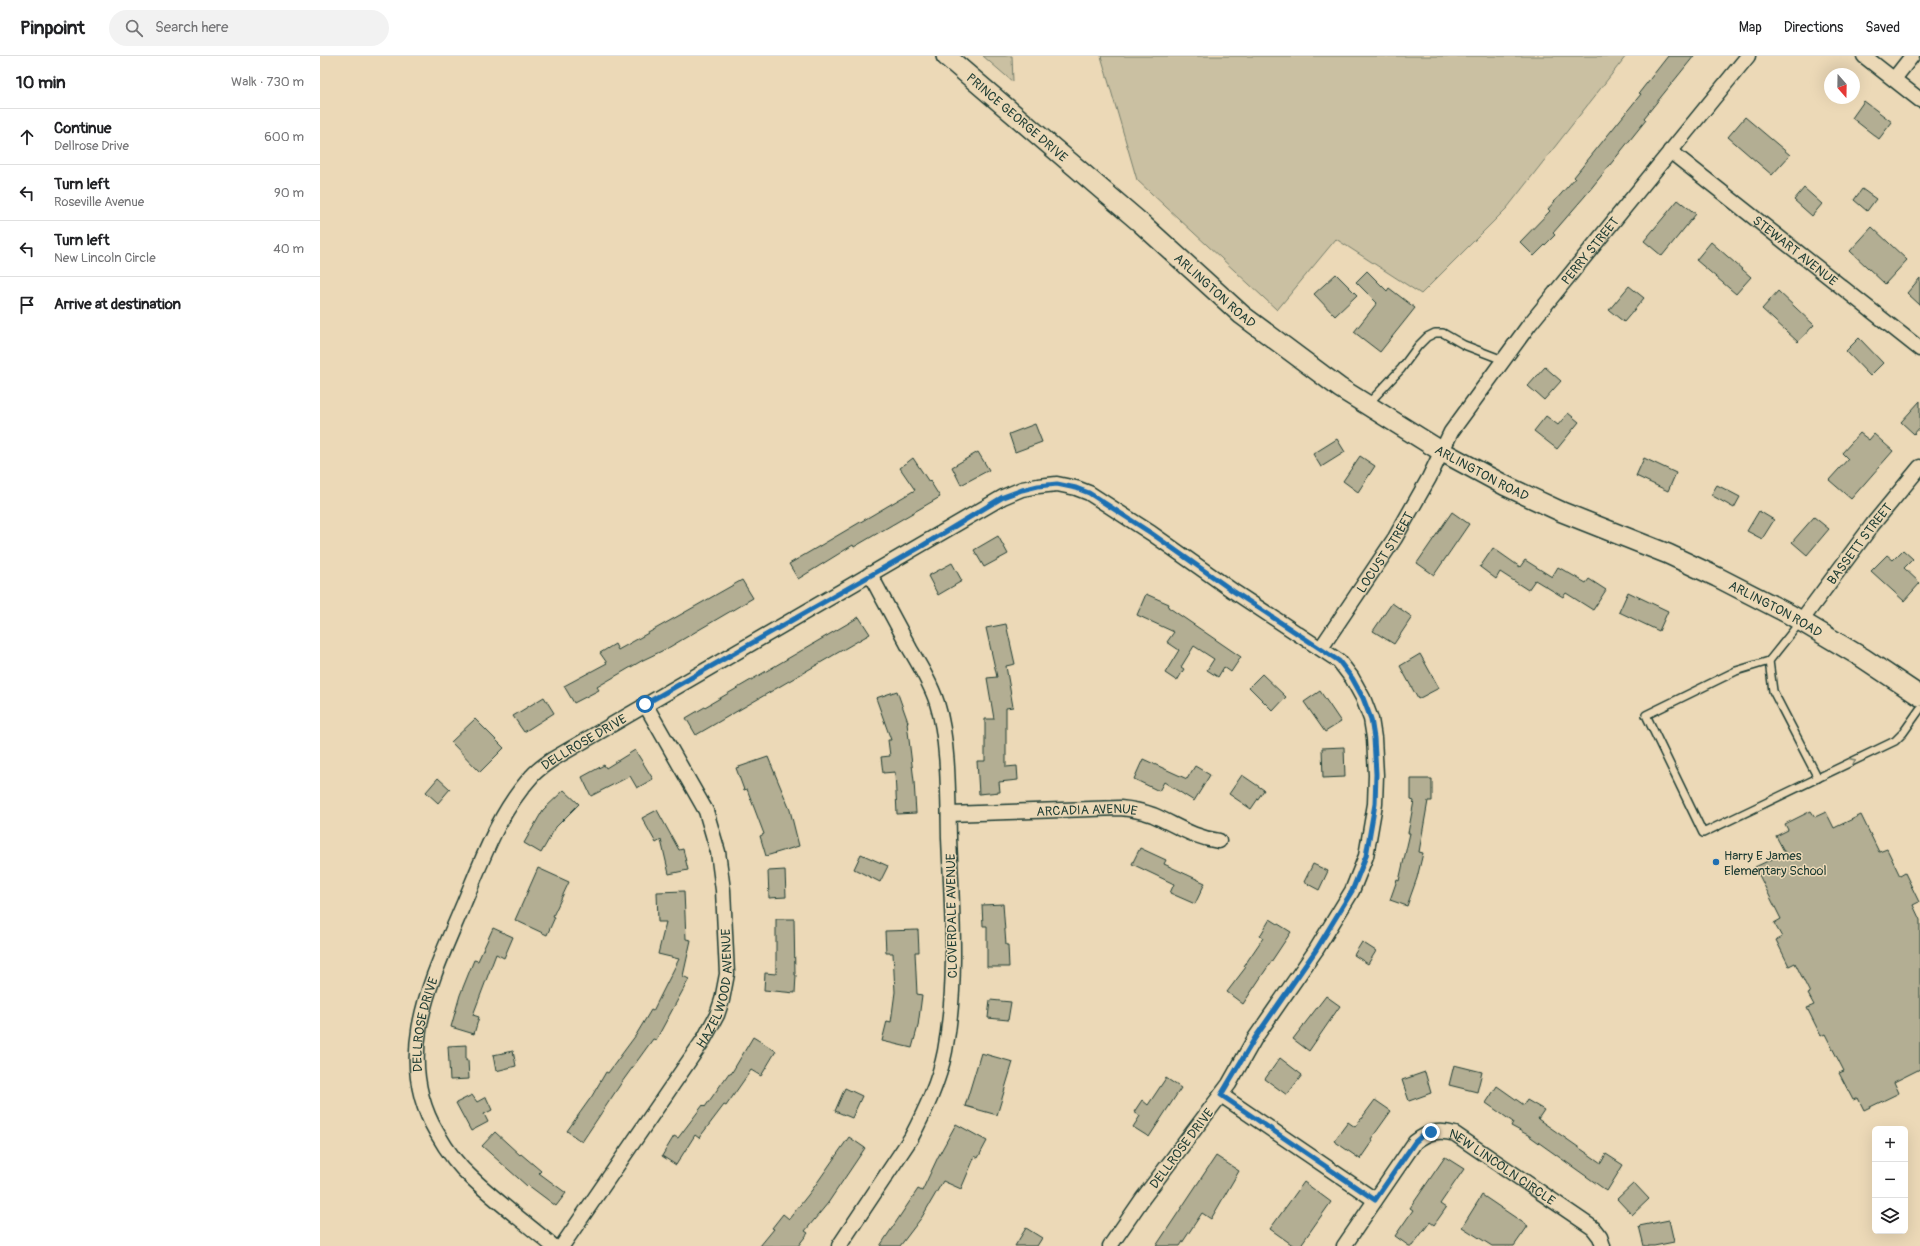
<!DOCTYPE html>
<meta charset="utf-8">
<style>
:root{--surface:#fff;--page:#f2f2f2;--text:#202124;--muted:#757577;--line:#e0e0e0}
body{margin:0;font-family:Pangolin,sans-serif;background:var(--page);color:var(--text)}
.controls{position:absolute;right:12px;bottom:12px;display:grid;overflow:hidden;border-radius:6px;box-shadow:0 4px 16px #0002}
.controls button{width:36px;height:36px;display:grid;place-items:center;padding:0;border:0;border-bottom:1px solid var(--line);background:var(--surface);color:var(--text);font:20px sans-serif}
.compass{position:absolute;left:1504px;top:12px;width:36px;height:36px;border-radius:50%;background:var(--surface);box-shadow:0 4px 16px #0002;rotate:160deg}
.stop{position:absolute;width:12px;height:12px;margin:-9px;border:3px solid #1f6fb2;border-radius:50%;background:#fff}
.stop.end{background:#1f6fb2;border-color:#fff;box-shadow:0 1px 4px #0008}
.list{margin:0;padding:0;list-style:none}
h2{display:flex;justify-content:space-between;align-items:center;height:52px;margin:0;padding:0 16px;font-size:17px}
h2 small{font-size:13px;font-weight:400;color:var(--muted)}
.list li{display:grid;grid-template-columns:26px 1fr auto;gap:12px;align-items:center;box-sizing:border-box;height:56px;padding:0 16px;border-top:1px solid var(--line)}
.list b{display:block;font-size:15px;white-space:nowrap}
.list p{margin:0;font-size:13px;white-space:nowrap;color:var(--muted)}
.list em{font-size:13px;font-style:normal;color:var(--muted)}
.icon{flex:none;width:22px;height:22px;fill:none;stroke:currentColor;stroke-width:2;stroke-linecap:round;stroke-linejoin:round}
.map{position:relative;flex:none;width:1600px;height:1190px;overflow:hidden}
header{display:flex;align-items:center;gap:24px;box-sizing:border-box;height:56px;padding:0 20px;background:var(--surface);border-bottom:1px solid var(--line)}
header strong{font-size:19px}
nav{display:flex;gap:22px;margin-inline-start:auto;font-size:14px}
.search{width:280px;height:36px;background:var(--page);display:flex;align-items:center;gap:10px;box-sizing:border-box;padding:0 14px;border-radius:22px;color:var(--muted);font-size:15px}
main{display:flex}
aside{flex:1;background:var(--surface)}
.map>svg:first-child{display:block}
</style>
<header>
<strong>Pinpoint</strong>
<div class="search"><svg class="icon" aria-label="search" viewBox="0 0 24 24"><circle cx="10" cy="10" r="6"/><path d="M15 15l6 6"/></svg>Search here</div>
<nav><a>Map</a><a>Directions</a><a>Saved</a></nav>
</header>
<main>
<aside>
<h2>10 min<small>Walk · 730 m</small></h2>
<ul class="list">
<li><svg class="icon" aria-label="ahead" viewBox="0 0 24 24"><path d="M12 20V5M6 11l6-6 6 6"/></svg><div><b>Continue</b><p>Dellrose Drive</p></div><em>600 m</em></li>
<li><svg class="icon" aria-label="left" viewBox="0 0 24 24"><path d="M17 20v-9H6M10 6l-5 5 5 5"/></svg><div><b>Turn left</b><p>Roseville Avenue</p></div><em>90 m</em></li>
<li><svg class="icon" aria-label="left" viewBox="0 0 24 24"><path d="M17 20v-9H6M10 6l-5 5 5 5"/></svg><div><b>Turn left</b><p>New Lincoln Circle</p></div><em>40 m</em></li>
<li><svg class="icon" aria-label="arrive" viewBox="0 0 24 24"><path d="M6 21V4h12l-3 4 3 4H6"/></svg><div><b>Arrive at destination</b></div></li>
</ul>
</aside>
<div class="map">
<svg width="1600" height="1190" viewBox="0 0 1600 1190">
<rect width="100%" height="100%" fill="#ecd9b7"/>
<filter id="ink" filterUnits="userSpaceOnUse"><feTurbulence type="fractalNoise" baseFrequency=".025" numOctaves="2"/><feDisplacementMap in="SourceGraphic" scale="8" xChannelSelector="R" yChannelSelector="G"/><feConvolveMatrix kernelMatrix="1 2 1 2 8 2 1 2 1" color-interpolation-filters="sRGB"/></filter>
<g filter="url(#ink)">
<g fill="#cac0a2" stroke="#747e6b">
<path d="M663 0H692L693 26Z"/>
<path d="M781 0H1306L1187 152 1101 238 1016 183 957 254 817 124Z"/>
</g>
<g fill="#b3ae93" stroke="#1f3d34">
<path d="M1348 0H1374L1324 62 1326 64 1265 140 1233 177 1235 179 1214 200 1200 186 1230 155 1228 153 1255 122 1254 121 1321 38 1319 37Z"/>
<path d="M1544 45 1572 66 1559 83 1532 62Z"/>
<path d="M1425 61 1470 99 1452 119 1408 81Z"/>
<path d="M1484 132 1502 148 1492 160 1474 144Z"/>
<path d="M1542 133 1556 143 1547 155 1534 144Z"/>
<path d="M1358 144 1376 158 1342 200 1324 185Z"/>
<path d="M1552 171 1587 204 1565 228 1530 195Z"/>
<path d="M1391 186 1431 221 1416 238 1376 204Z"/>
<path d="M1047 215 1067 235 1069 232 1095 252 1060 296 1034 276 1057 247 1036 226Z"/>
<path d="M1016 218 1037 239 1015 260 994 238Z"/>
<path d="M1600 222V249L1587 237Z"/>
<path d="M1309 230 1324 242 1304 266 1289 254Z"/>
<path d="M1458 235 1494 269 1478 286 1442 253Z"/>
<path d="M1539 282 1563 307 1550 320 1526 295Z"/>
<path d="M1225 311 1241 325 1224 344 1208 330Z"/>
<path d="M1600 345V371L1594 378 1581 366Z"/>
<path d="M1248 357 1259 366 1237 393 1214 375 1226 360 1238 369Z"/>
<path d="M715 368 722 386 695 396 689 378Z"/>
<path d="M1540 377 1549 384 1554 378 1573 395 1531 443 1509 424 1528 403 1522 397Z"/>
<path d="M1017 383 1025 396 1001 411 993 398Z"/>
<path d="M658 396 669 414 641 429 632 411Z"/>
<path d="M1040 400 1055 410 1038 436 1023 425Z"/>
<path d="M593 402 609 426 610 425 620 441 534 491 533 489 478 523 469 508 595 434 580 412Z"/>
<path d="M1324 402 1356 417 1348 435 1316 420Z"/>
<path d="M1397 429 1420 441 1414 452 1391 439Z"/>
<path d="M1439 455 1454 464 1442 483 1427 475Z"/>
<path d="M1132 456 1149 468 1114 519 1097 507Z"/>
<path d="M1494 461 1509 473 1487 499 1472 486Z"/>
<path d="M678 480 688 498 664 511 654 494Z"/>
<path d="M1173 492 1200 511 1205 504 1232 521 1238 511 1266 527 1269 523 1286 534 1273 554 1246 537 1243 541 1215 524 1208 534 1180 516 1176 523 1160 511Z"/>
<path d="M1583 494 1593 503 1584 512 1600 527 1584 545 1551 515 1567 499 1573 504Z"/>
<path d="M632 507 642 525 618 539 608 520Z"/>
<path d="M422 524 433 542 348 592 323 604 277 631 279 634 254 647 244 630 287 607 280 597 295 588 298 594Z"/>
<path d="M1308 536 1348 555 1339 575 1299 556Z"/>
<path d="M826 538 849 548 848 551 921 601 911 616 904 611 898 621 887 614 894 603 874 590 861 611 864 613 857 625 845 617 859 594 847 586 854 576 817 559Z"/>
<path d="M1072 547 1092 561 1074 588 1053 575Z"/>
<path d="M539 561 550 578 376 679 366 662Z"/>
<path d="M686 568 695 608 686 610 693 651 686 652V711L697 710 698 724 679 726 680 736 659 738 657 705H665V663H674L667 622 677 621 666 572Z"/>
<path d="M1100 598 1119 632 1098 643 1080 610Z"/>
<path d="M942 618 966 641 953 655 929 631Z"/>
<path d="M577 635 588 666 587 667 594 725 596 757 577 758 575 716 563 717 561 701 570 700 568 684H571L556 642Z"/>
<path d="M1000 635 1021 666 1005 676 984 646Z"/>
<path d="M224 641 234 657 204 676 193 660Z"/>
<path d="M155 663 184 692 160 716 131 686Z"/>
<path d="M1024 691 1025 721 1003 722 1002 692Z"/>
<path d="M315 694 333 723 317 732 310 720 271 740 262 721 284 709 286 712Z"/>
<path d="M448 701 470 754 479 790 446 800 440 780 444 778 427 733 424 734 416 712Z"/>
<path d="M823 703 867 723 875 710 890 719 874 745 844 726 839 735 814 723Z"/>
<path d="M922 719 944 734 931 753 909 738Z"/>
<path d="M118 722 130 733 118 747 106 736Z"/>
<path d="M1091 723H1112V745H1108L1099 796 1103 797 1097 822 1087 850 1070 844 1077 824 1079 825 1090 777H1088L1094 745 1091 744Z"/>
<path d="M244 734 259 748 236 771 221 797 204 787 223 754Z"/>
<path d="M337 754 359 794 363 793 368 814 349 818 341 784 336 787 322 762Z"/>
<path d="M1491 755 1495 761 1506 756 1514 772 1541 759 1559 796 1567 793 1580 820 1585 817 1599 846 1593 849 1600 864V1013L1574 1026 1579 1037 1544 1054 1538 1042 1533 1044 1519 1017 1524 1015 1505 978 1501 980 1487 952 1494 949 1488 938 1490 937 1475 907 1469 910 1456 884 1462 881 1454 867 1461 863 1435 811 1465 797 1456 780 1468 774 1465 768Z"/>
<path d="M820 792 846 804 844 808 885 827 875 848 850 837 854 828 812 808Z"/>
<path d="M541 798 568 810 560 826 534 813Z"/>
<path d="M993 808 1008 815 999 834 984 826Z"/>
<path d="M218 812 249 826 233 860 235 861 227 879 195 864Z"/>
<path d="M465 814 466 841 449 842 448 815Z"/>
<path d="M364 835 366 883 371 884 363 920 369 923 336 984 333 983 302 1026 262 1086 247 1075 272 1040 286 1016 288 1017 316 979 331 954 333 955 359 903 338 898 346 866H338L337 836Z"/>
<path d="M683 848 686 889H688L689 911H667V870H663L662 849Z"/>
<path d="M456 863H474L475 919H476L475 937 444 934 445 917 456 918Z"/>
<path d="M950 863 971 876 923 948 907 936 926 911 924 910 943 882 940 880Z"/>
<path d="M173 872 193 881 184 902 176 898 153 959 159 961 154 978 131 971 140 939 154 904 158 905Z"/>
<path d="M598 874 599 896H595L597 938 602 939 598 970 592 992 562 985 567 965 571 966 575 936 573 897H566L565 875Z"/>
<path d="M1042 886 1056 895 1048 908 1034 899Z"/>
<path d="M1006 940 1020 950 989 995 973 983Z"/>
<path d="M670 944 691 946 688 964 668 962Z"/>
<path d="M433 981 456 995 441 1020 431 1014 406 1050 404 1049 379 1082 375 1079 356 1109 342 1100 354 1080 358 1082 383 1049 385 1051 409 1017 411 1018Z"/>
<path d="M146 989V1005L148 1004 149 1023 130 1024 128 990Z"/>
<path d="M193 995 196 1010 176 1015 173 999Z"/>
<path d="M661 997 693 1006 677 1059 645 1050Z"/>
<path d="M960 1002 982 1019 967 1039 945 1023Z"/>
<path d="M1134 1009 1162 1016 1157 1036 1129 1029Z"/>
<path d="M1105 1016 1111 1037 1089 1045 1082 1024Z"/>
<path d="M846 1022 861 1032 829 1081 813 1071 820 1060 814 1056 822 1044 828 1049Z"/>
<path d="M1177 1030 1204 1049 1207 1044 1224 1054 1218 1063 1281 1107 1286 1098 1303 1109 1287 1135 1208 1079 1191 1070 1193 1066 1166 1047Z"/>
<path d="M525 1032 542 1040 532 1062 515 1055Z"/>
<path d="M152 1039 157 1046 166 1041 172 1054 164 1058 168 1066 151 1075 136 1047Z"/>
<path d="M1055 1044 1071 1055 1051 1083 1053 1084 1040 1103 1014 1085 1028 1066 1035 1071Z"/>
<path d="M636 1068 667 1085 658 1102 655 1100 641 1133 623 1125 602 1161 580 1190H560L598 1133 602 1135 618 1101Z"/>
<path d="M175 1076 200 1099 201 1098 221 1115 219 1117 246 1137 236 1150 208 1129 207 1130 162 1090Z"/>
<path d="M529 1081 545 1092 508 1147 485 1175 488 1177 478 1190H440L454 1173 452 1172 463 1158 469 1163 492 1134Z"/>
<path d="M896 1100 919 1115 891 1163 882 1157 860 1190H836Z"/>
<path d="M1125 1101 1144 1113 1120 1148 1126 1152 1114 1169 1110 1166 1092 1190H1089L1075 1180 1093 1154 1090 1152Z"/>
<path d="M984 1126 1011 1146 980 1190H974L950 1173Z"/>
<path d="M1314 1127 1329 1143 1312 1159 1297 1143Z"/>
<path d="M1162 1139 1208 1170 1194 1190H1172L1142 1171Z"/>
<path d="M1349 1164 1354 1186 1334 1190H1324L1319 1170Z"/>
<path d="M706 1172 722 1182 717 1190H695Z"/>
</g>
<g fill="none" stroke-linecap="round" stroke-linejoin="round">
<g stroke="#1f3d34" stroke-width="10">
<g id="lane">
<path d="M1047 349 1081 313 1098 290 1107 281 1115 277H1123L1144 289 1183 304"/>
<path d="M1481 565 1449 605 1416 615 1326 659 1383 777 1575 685 1583 677 1600 653"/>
<path d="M1449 605 1453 635 1498 722"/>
</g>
</g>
<g stroke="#1f3d34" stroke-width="17">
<g id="street">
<path d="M1544 0 1600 44"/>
<path d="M1574 23 1592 0"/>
<path id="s1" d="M1350 95 1600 293"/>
<path id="s2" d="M1481 565 1553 468 1600 411"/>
<path id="s3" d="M1001 592 1075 482 1109 422 1131 376 1209 269 1428 0"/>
<path id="s4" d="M629 758 800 752C811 753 822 755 833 759 858 770 872 781 899 785"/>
<path d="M901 1039 1055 1144"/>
<path id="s5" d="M233 1190C206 1167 177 1146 152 1122 137 1109 126 1093 117 1077 71 999 113 921 144 847 163 802 179 756 212 720 218 713 226 708 233 703L683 441 702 433 718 430 737 428 756 432 769 437 831 477 913 535 1019 605 1032 622 1043 642 1051 663 1054 682 1056 719 1055 748 1046 800 1032 835 996 894 935 982 909 1028 823 1142 790 1190"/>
<path id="s6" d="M242 1190 384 983 397 959 402 944 407 918 403 834 398 796 386 755 325 648"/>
<path d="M519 1190 591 1082C605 1055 619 1026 625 995 638 926 632 852 629 782 628 741 629 685 617 647 611 628 600 610 590 593 577 568 563 543 550 518"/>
<path id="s7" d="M1024 1190 1095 1086C1108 1076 1119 1073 1135 1078L1273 1172 1280 1181 1283 1190"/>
</g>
</g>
<g stroke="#1f3d34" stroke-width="22">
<g id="secondary">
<path id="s8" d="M626 0 822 168 922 259 1020 332 1121 395 1186 430 1242 456 1348 498 1397 521 1469 558 1543 602 1600 640"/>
</g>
</g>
<use href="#lane" stroke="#ecd9b7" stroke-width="7"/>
<use href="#street" stroke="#ecd9b7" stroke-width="14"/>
<use href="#secondary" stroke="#ecd9b7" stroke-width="19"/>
</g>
<defs><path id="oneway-chevron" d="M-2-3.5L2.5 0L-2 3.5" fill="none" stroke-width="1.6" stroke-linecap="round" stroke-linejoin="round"/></defs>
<use stroke="#7b836f" href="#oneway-chevron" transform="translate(1533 705) rotate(-26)"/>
</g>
<g fill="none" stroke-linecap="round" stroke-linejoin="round" filter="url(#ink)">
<path stroke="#1f6fb2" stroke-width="5" d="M325 648 602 490 683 441 702 434 718 430 737 428 756 432 769 437 831 477 913 535 1019 605 1032 622 1043 642 1051 663 1054 682 1056 718 1055 748 1046 800 1032 835 996 894 935 982 901 1039 1055 1144 1095 1086 1103 1079 1111 1076"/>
</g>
<circle fill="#1f6fb2" stroke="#ecd9b7" stroke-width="1.5" cx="1396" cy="806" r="4"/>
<g text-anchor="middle" stroke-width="3" stroke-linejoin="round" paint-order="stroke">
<g font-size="13" fill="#1f3d34" stroke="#ecd9b7">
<text dy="5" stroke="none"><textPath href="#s8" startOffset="94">PRINCE GEORGE DRIVE</textPath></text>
<text dy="5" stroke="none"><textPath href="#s3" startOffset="481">PERRY STREET</textPath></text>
<text dy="5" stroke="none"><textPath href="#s1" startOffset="160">STEWART AVENUE</textPath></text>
<text dy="5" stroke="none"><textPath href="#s8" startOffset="357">ARLINGTON ROAD</textPath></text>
<text dy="5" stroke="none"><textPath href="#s8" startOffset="681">ARLINGTON ROAD</textPath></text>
<text dy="5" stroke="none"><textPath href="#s2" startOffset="97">BASSETT STREET</textPath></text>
<text dy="5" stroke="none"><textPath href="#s3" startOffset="115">LOCUST STREET</textPath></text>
<text dy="5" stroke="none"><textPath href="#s8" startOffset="1005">ARLINGTON ROAD</textPath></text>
<text dy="5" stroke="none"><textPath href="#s5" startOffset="612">DELLROSE DRIVE</textPath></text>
<text dy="5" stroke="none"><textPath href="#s4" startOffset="138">ARCADIA AVENUE</textPath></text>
<text transform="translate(631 860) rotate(-91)" y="5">CLOVERDALE AVENUE</text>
<text dy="5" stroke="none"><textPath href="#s6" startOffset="304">HAZELWOOD AVENUE</textPath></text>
<text dy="5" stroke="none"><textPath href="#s5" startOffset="276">DELLROSE DRIVE</textPath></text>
<text transform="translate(861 1092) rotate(-53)" y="5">DELLROSE DRIVE</text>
<text dy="5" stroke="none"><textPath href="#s7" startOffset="226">NEW LINCOLN CIRCLE</textPath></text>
</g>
<g font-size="13" fill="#1f3d34" stroke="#ecd9b7" text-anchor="start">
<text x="1404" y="804">Harry E James<tspan x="1404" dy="15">Elementary School</tspan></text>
</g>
</g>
</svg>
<div class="controls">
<button>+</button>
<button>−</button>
<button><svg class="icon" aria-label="layers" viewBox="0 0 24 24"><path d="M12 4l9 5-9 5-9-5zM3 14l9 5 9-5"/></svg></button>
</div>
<svg class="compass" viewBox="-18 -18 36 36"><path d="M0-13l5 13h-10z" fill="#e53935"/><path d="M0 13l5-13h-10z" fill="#757577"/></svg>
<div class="stop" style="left:325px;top:648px"></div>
<div class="stop end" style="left:1111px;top:1076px"></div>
</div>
</main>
